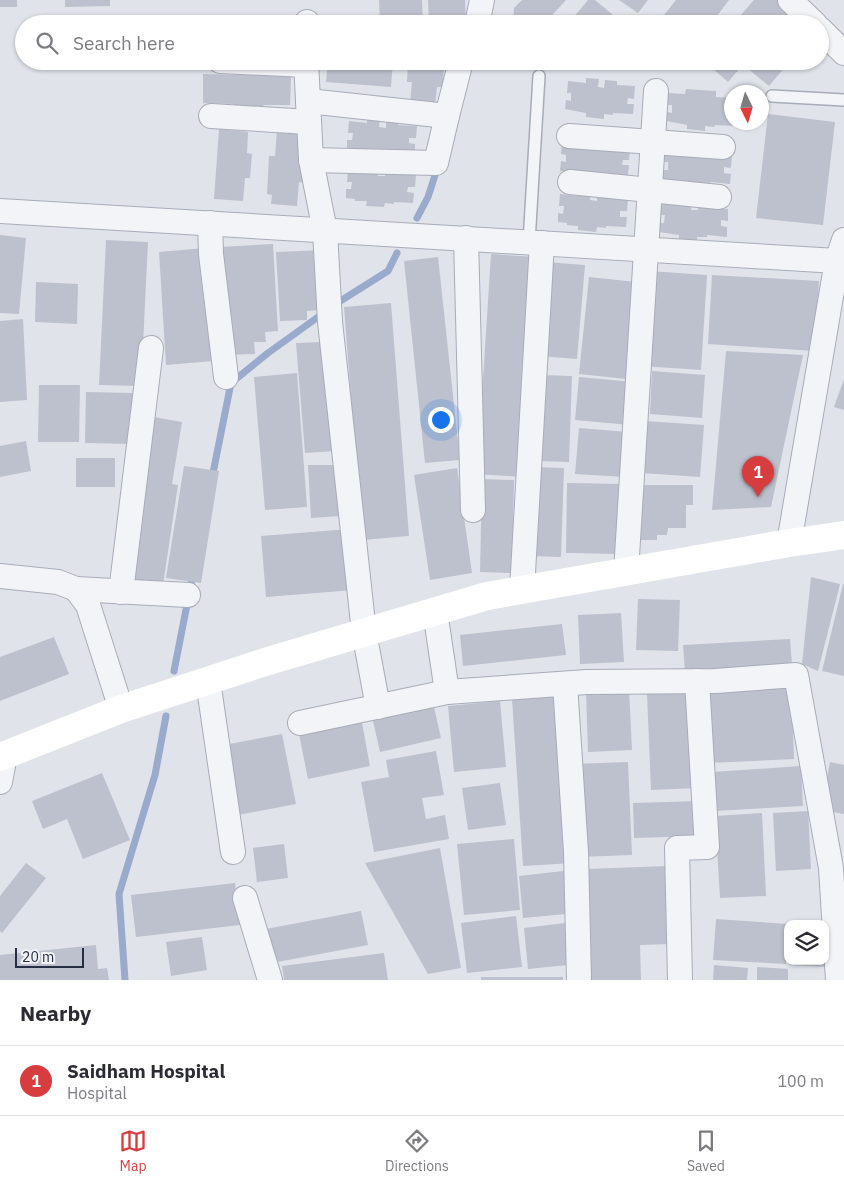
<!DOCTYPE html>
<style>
:root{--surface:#fff;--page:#f2f2f3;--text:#2b2b33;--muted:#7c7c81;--line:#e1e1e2;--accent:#d73d3e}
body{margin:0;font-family:"IBM Plex Sans",sans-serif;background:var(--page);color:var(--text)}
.controls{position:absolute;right:15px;bottom:15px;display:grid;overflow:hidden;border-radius:10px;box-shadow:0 1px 4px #0004}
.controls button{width:45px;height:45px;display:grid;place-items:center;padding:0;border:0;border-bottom:1px solid var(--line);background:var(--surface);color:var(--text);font:25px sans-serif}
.compass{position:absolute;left:724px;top:85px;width:45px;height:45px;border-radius:50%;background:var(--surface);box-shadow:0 1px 4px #0004;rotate:175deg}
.scale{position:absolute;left:15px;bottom:12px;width:69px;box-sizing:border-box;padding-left:5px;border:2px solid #272d43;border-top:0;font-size:14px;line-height:18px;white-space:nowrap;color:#272d43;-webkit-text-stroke:4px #f0f2f7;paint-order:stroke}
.you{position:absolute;left:440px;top:419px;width:18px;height:18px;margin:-12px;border:4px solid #fff;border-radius:50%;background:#1a73e8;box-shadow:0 0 0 8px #1a73e833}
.badge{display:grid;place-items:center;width:32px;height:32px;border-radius:50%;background:var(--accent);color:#fff;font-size:16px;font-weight:700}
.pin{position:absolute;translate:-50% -41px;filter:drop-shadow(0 1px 2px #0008)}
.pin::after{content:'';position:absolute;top:26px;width:18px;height:15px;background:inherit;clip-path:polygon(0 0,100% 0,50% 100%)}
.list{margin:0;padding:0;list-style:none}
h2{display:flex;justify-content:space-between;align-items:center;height:65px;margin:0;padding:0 20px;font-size:21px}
h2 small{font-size:16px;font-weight:400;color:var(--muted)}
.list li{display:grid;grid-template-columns:32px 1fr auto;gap:15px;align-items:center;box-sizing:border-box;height:70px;padding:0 20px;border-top:1px solid var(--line)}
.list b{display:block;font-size:19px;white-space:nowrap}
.list p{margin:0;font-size:16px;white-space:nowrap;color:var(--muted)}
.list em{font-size:16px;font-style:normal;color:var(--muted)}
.icon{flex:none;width:28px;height:28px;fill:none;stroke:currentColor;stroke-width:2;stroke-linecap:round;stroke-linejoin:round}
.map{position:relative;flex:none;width:844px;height:980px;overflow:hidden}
.search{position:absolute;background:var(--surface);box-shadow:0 1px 4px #0004;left:15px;right:15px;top:15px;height:55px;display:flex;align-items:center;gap:12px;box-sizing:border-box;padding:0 18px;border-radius:28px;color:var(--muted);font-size:19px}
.sheet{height:135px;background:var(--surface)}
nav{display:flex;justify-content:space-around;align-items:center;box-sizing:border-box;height:70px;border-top:1px solid var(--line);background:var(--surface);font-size:14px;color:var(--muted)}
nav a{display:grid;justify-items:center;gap:2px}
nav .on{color:var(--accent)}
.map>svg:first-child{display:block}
</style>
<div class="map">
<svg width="844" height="980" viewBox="0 0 844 980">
<rect width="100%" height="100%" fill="#e0e3ea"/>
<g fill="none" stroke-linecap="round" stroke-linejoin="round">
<g stroke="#9ac" stroke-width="7">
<path d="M417 218 428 197 438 166"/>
<path d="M334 305 388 271 397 253"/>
<path d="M212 478 231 383 268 353 325 312"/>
<path d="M174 671 193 574"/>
<path d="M125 980 119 894 155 775 166 716"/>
</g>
</g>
<g fill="#bdc1cd">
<rect x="0" y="0" width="17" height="7"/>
<path d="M65 0H110V6L65 7Z"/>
<path d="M379 0H422L423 24H380Z"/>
<path d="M428 0H465L466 24H429Z"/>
<path d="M522 0H566L544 24H513L514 8Z"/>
<path d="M588 0H595L624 24H568Z"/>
<path d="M619 0H648L638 13Z"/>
<path d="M676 0H729L711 24H657Z"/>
<path d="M754 0H778L791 12 780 24H733Z"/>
<path d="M795 12 809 24H785Z"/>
<path d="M205 15 291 17V24H205Z"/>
<path d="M328 61H393L391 87 326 82Z"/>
<path d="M408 61H444L443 87H437L435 106 410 104 412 82H407Z"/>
<path d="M704 61H746L728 82Z"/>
<path d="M753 61H790L769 86 747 68Z"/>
<path d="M203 74 291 76 290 105H263L264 107 234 106V104L203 103Z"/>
<path d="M586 78 599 79 598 87 604 88 605 80 617 81V85L635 86 634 99 628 98 627 104H634L633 114 613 113V115L604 114V119L586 117V113L565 109 566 100 571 101V93H567L568 81 586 83Z"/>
<path d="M686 89 716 91V97L732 98V110H729L728 116H732V122H735L734 126 715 125 714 127 705 126V131L687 129V125L667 121V112L672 113V105H668V93L685 94Z"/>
<path d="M768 114 835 122 823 225 756 218Z"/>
<path d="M367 118 380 119 379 127 386 128V119L398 120V125L417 126 416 138H409V143L415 144V154L347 149V140H352L353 133H348L349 121 367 123Z"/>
<path d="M219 129 248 132 247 153 252 154 250 178H245L243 201 214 199Z"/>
<path d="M277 131 303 134 306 183 299 182 297 206 271 204 272 195 267 194 269 156H275Z"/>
<path d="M562 143 630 148 629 160H623L622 165H629L628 175 560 171 561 161 566 162V155L561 154Z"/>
<path d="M695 148 694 158H701L702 148 712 154 732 156 731 168 724 167V173L731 174 730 184 710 182V184L671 181V179H662L663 170H668V162H663L664 151Z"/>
<path d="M379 168 378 176H385V168L397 174 416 175 415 187H408L407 192 414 193 413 203 394 202V204L385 203 384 207 366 206 367 201H355V199L346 198V189H351L352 182H347L348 170Z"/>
<path d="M578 191 591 192 590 200 597 201V193L610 194 609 198 628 199 627 211H620V217H627L626 227 606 226V228L597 227 596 232 578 230V226L567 225V223L558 222V213L563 214 564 206H559L560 194 578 196Z"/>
<path d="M679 201 692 202 691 210H698V202L710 207 728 209V221L721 220V226L727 227V237L707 235V237H697V241L679 240V235L659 232V223H664L665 215H660L661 204 679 205Z"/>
<path d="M0 235 26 238 19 314 0 313Z"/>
<path d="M106 240 148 242 141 386 99 385Z"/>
<path d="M273 244 278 331 265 332 266 342H254L255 354 226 355 220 247Z"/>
<path d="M205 248 213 361 166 365 159 252Z"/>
<path d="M323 250 318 310 307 311V320L280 321 276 252Z"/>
<path d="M491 254 536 257 522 477 477 474Z"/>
<path d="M438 257 460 460 425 463 404 261Z"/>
<path d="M546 262 585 265 577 359 538 356Z"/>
<path d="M649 271 707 275 701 370 642 366Z"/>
<path d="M712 275 819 281 814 351 708 344Z"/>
<path d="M589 277 636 282 626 379 579 374Z"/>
<path d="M36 282 78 284 77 324 35 322Z"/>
<path d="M391 303 409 536 362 540 344 307Z"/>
<path d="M23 319 27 400 0 402V321Z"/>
<path d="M324 342 336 451 305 453 296 343Z"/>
<path d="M726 351 803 355 771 507 712 510Z"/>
<path d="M652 371 705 375 702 418 650 414Z"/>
<path d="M297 373 307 507 265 510 254 377Z"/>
<path d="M541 375 572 376 569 462 538 461Z"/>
<path d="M579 377 634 382 630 425 575 420Z"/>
<path d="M844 379V410L834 407Z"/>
<path d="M39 385H80L79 442H38Z"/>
<path d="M86 392 133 393 132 444 85 443Z"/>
<path d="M148 416 182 422 172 484 178 485 163 585 132 580 147 481 138 479Z"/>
<path d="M645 421 704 425 700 477 642 473Z"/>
<path d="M579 428 628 432 625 477 575 474Z"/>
<path d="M26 441 31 471 0 477V446Z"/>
<rect x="76" y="458" width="39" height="29"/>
<path d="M308 465H337L341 516 311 518Z"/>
<path d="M184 466 219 471 201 583 166 578Z"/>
<path d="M532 467 564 468 561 557 529 556Z"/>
<path d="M457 468 472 573 430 580 414 475Z"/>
<path d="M482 479 514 480 512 573 480 572Z"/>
<path d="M567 483 623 484 622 554 566 553Z"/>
<path d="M637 485H693V505H686V528H668L667 535H657V540H637Z"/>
<path d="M349 529 354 590 266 597 261 536Z"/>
<path d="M811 577 840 584 818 671 802 664Z"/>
<path d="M843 584H844V676L822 671Z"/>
<path d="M638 599 680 600 678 651 636 650Z"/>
<path d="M621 613 624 662 580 664 578 615Z"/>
<path d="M562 624 566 655 463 666 460 635Z"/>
<path d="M54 637 69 674 0 701V657Z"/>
<path d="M790 639 792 665 685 672 683 645Z"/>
<path d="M791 683 794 759 708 763 704 687Z"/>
<path d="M629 689 632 750 588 752 586 691Z"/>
<path d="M693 692 697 788 651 790 647 694Z"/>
<path d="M562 696 573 863 523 866 512 699Z"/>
<path d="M432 698 441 738 380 752 371 712Z"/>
<path d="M500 701 506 767 454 772 448 706Z"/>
<path d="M360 712 370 766 308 779 297 724Z"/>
<path d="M282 734 296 804 238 815 224 745Z"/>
<path d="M436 751 444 795 422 798 426 819 445 815 449 839 374 852 361 782 389 777 386 760Z"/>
<path d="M628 762 632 855 578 857 574 764Z"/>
<path d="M830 762 844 765V814L821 810Z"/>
<path d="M801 766 803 806 714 811 712 772Z"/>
<path d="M102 773 130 840 83 859 67 819 43 829 32 801Z"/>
<path d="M500 783 506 825 468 830 462 788Z"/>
<path d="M699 801 700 836 634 838 633 803Z"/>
<path d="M808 811 811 869 776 871 773 813Z"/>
<path d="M762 813 766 896 720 898 715 816Z"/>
<path d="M514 839 520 910 464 915 457 844Z"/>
<path d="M284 844 288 878 257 882 253 848Z"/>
<path d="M440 848 461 968 428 974 365 863Z"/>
<path d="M26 863 46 878 2 933 0 931V896Z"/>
<path d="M668 866 671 944 640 945 641 980H590L586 869Z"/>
<path d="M572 870 576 913 523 918 519 876Z"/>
<path d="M235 883 240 925 136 937 131 895Z"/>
<path d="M361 911 368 945 272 963 266 929Z"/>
<path d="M516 916 522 967 467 973 461 923Z"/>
<path d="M716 919 788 924 786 964 713 960Z"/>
<path d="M573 922 577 964 528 969 524 928Z"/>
<path d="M202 937 207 970 171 976 166 942Z"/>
<path d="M96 945 98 969 107 968 109 980H0V955Z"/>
<path d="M384 953 388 980H284L282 966Z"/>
<path d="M790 961H825L828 967 790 965Z"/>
<path d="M714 965 748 968 747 980H713Z"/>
<path d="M757 967 788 969V980H757Z"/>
<rect x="481" y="977" width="82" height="3"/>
</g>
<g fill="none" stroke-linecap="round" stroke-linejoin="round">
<g stroke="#a8acb8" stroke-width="14">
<g id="lane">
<path d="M772 96 844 100"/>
<path d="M529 242 539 76"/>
</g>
</g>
<g stroke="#a8acb8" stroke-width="26">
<g id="street">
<path d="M790 0 815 24"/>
<path d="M307 24V22"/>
<path d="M477 24 482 0"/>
<path d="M820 29 844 53"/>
<path d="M220 61 306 65"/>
<path d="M306 61 311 160 325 231 330 322 364 632 378 707"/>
<path d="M308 101 447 116"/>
<path d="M211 116 309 122"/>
<path d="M569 136 723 147"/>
<path d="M311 160 436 163 447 116 461 61"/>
<path d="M570 182 719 197"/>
<path d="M0 211 837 261"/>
<path d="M210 223 211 254 226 377"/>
<path d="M466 238 473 510"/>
<path d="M789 543 837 261 844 240"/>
<path d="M626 572 656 91"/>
<path d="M0 576 58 582 76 589 88 605 121 709"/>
<path d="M76 589 188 595"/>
<path d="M522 590 542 243"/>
<path d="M121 592 151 348"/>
<path d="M435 611 447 692 587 682 716 681 796 675 831 868 838 980"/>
<path d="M208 681 233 852"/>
<path d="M565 684 576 852 579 980"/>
<path d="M300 723 447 692"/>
<path d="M0 782 5 755"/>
<path d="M245 898 270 980"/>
<path d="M680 980 677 848 707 847 697 681"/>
</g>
</g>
<use href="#lane" stroke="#f3f4f8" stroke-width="11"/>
<use href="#street" stroke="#f3f4f8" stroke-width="24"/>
<path stroke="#fff" stroke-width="28" d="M0 757 121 709 265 662 487 596 789 543 844 535"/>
</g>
</svg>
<div class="controls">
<button><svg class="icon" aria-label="layers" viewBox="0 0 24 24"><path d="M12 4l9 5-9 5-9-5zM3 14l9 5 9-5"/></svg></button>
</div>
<svg class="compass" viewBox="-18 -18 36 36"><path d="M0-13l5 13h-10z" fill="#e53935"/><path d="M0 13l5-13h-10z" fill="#7c7c81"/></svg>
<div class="scale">20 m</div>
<div class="you"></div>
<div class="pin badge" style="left:758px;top:497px">1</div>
<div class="search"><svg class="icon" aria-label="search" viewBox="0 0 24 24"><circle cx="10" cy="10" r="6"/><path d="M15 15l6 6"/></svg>Search here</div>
</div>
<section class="sheet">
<h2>Nearby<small></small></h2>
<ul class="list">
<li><span class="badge">1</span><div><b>Saidham Hospital</b><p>Hospital</p></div><em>100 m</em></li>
</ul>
</section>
<nav>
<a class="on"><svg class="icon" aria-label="map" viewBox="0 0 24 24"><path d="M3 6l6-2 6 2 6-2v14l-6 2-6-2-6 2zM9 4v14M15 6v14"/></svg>Map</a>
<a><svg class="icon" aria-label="directions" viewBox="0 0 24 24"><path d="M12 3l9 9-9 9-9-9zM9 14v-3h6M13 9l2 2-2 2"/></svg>Directions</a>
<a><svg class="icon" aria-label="saved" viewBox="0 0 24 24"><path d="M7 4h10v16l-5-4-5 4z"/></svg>Saved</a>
</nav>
